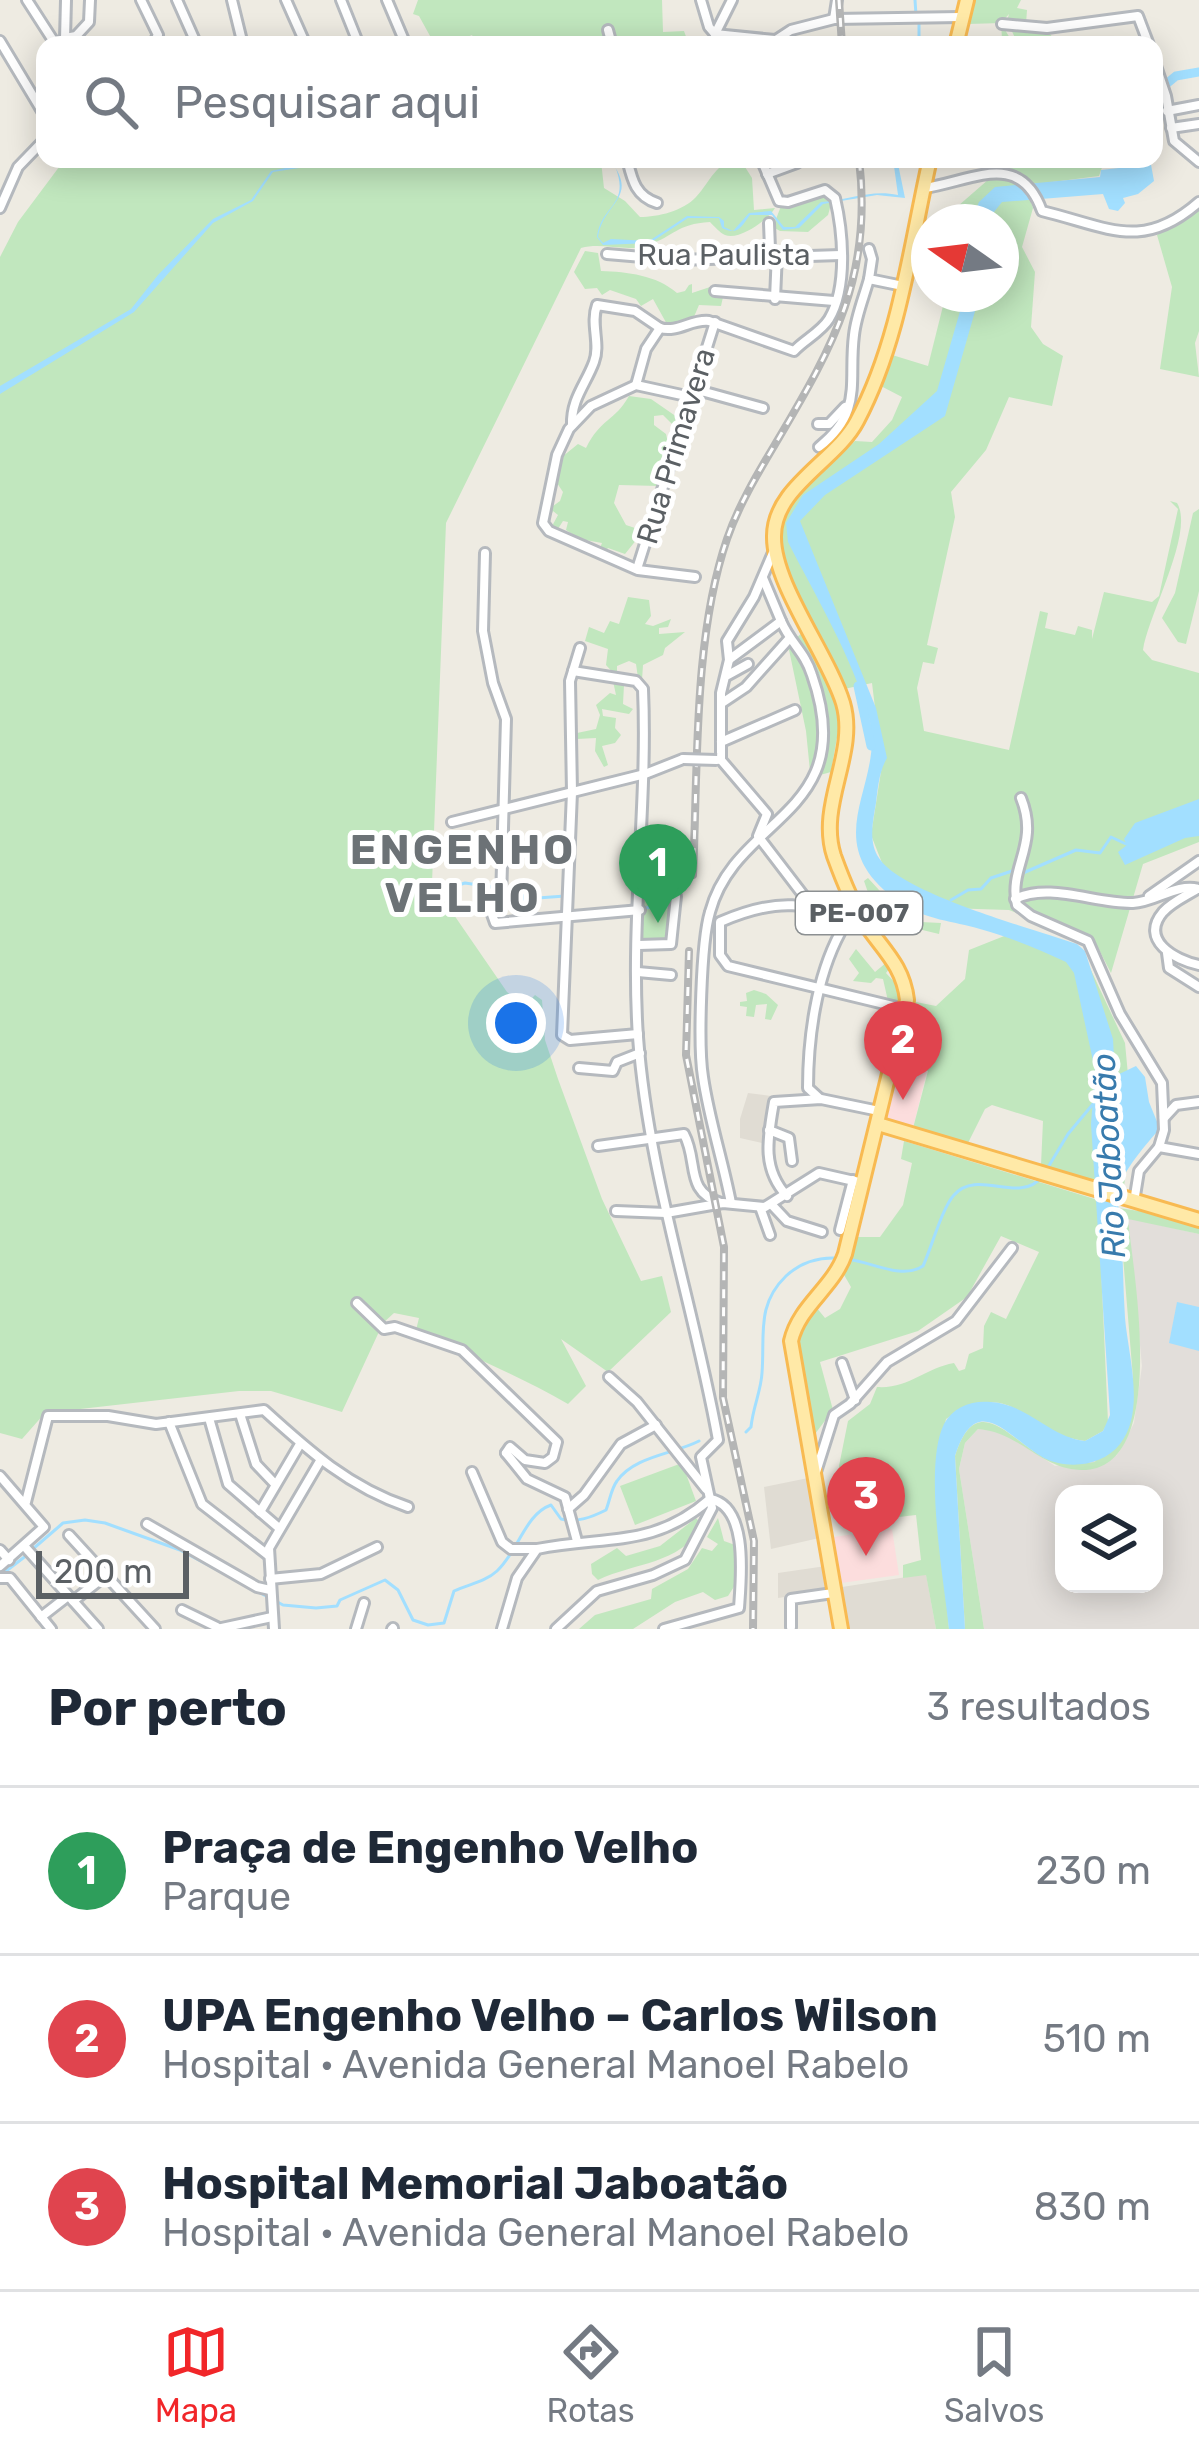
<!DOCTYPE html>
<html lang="pt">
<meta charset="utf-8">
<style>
:root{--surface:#fff;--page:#f2f2f3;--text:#1f2937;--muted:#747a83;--line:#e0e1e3;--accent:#f12629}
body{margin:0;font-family:Rubik,sans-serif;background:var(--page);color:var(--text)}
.controls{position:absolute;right:36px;bottom:36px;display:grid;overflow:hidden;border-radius:24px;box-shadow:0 6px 30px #0003}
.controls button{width:108px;height:108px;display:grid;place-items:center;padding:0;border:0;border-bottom:3px solid var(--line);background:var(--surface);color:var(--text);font:60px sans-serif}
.compass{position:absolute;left:911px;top:204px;width:108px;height:108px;border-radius:50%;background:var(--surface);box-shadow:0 6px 30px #0003;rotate:284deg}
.scale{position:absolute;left:36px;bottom:30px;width:153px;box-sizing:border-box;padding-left:12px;border:6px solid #5b6064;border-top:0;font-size:33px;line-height:42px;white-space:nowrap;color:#5b6064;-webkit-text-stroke:9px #fff;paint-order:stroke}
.you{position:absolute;left:516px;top:1023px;width:42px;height:42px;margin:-30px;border:9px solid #fff;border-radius:50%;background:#1a73e8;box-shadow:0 0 0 18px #1a73e833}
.badge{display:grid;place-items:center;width:78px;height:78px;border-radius:50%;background:var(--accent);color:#fff;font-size:39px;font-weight:700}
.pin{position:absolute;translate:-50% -99px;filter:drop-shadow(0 3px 6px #0008)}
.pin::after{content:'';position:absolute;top:63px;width:42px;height:36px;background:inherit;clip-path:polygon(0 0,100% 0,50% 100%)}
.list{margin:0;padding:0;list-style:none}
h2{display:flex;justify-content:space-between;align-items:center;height:156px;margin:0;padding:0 48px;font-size:51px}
h2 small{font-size:39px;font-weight:400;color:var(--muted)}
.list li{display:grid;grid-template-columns:78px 1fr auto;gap:36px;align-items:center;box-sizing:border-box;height:168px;padding:0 48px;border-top:3px solid var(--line)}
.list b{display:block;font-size:45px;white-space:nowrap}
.list p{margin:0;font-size:39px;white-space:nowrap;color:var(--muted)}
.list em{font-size:39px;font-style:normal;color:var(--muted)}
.icon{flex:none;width:66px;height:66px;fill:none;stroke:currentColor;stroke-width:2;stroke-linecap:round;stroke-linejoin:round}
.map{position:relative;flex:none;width:1199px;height:1629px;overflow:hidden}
.search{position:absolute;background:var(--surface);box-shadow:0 6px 30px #0003;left:36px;right:36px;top:36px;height:132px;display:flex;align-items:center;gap:30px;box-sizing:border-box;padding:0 42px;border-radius:24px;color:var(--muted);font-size:45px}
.sheet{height:660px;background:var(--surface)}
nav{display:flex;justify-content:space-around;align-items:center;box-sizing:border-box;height:168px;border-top:3px solid var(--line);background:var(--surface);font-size:33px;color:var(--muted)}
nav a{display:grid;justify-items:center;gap:6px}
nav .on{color:var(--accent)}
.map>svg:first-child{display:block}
</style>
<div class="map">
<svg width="1199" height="1629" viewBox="0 0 1199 1629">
<rect width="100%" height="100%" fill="#eeebe2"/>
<path fill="#e2deda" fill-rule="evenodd" d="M1128 1218 1199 1234V1629H984L959 1469 965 1443 978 1429 1002 1431 1055 1466 1116 1456 1121 1449 1134 1423 1142 1366ZM1064 1494H1154V1584H1064Z"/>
<g fill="#e0dcd3">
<path d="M748 1093 771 1096 762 1143 740 1138V1119Z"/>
<path d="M818 1476 828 1536 771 1549 764 1487Z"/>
<path d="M826 1566 830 1590 778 1598V1573Z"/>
<path d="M926 1574 936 1629H847L842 1587Z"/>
</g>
<g fill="#fcdddd">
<path d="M895 1063 927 1071 912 1132 883 1117Z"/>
<path d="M892 1529 899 1575 841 1583 833 1537Z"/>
</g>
<g fill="#c1e7be">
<path d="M418 0H662L663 32 684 31 689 45H477L472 35 448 45H435L419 16 413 14Z"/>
<path d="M973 0H1021L1017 8 1027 10 1026 24 1047 30 1053 38 1049 41 1017 42 1007 21 1009 14 1001 23 1014 45H962L964 38 1002 39 1001 23 968 24Z"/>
<path d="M65 159H213L274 167 323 159H583L586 163 601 161 604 188 625 201 640 217C658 217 683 211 696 197 711 181 715 162 740 159L752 178 754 210 775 208C768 220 739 241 725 235 720 233 714 226 710 222 676 224 675 236 648 245 627 253 603 242 581 248L446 523 432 883 507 992 524 1006 535 995 542 1000 545 1040 558 1079 602 1199 641 1281 662 1276 671 1312 608 1372 561 1339 586 1386 568 1404C520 1376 467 1355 416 1330L419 1318 394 1313 383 1323 342 1412 271 1391H239L45 1413 22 1439 0 1433V257L18 222Z"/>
<path d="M1008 159H1040L1047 164 1052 159H1105L1099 176 1037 184 1024 181 1033 208 1022 247 1035 272 1031 327 1043 344 1063 356 1052 406 1009 397 986 450 951 492 955 517 927 645 938 648 934 664 923 662 917 688 924 731 1009 750 1040 611 1048 613 1045 628 1075 635 1078 626 1092 630V639L1104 592 1152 602 1159 596 1178 509 1170 501 1177 503C1195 532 1148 615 1143 650L1152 660 1199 673V842L1143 864 1111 973 1095 942 1085 933 1062 930 1009 910 946 908 886 873 871 835 882 765 872 683 844 689 776 545 782 511 804 484 855 441 872 442 892 420 902 397 877 384 889 354 928 366 946 294H1001V222H958V206L989 179 1022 180 1011 172Z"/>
<path d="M823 196 832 201 828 215 808 232 780 231 773 227 781 206Z"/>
<path d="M1199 207V331L1195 343 1199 377 1160 369 1172 287 1157 235Z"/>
<path d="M585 251 598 253 601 271C628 272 656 275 677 293L685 291 689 285 692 284V293L710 287 723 297 721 306 699 305 693 319 668 326 653 299 641 306 636 299 610 290 602 295 597 288 585 289 574 272Z"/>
<path d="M629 396 651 399 677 417 682 415 679 431 663 415 654 416V425L666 434 670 452 659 486 619 485 614 503 626 525 647 532 644 543 637 539 625 554 608 548 604 553H598L602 543 580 539 566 530 568 522 563 521 556 532 551 528 558 515 553 511 547 525 549 509 560 501 563 492 553 477 557 461 578 444 586 448C601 418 614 422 629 396Z"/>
<path d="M1199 509V591L1186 644 1178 642 1162 618 1175 593 1193 513Z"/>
<path d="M628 597 649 600 651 616 645 624 653 626 671 619 668 627 659 628V634L685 632 665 648 663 655 643 665 642 680 638 678 636 664 629 661 617 666V677L606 665 608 649 585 641 589 627 604 633 610 621 619 624Z"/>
<path d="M802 633 824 671 840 720 831 772 820 775 810 771 806 731 788 645Z"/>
<path d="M613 681 624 685 623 704 633 709 629 714 602 709 603 716 616 718 615 728 621 735 615 743 602 746 608 765 604 767 595 751 596 738 577 739V733L596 729 600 715 596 705 610 693 616 695Z"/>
<path d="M868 878 901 914 921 922 941 923 939 934 906 926 905 920 889 919 876 905 867 908 871 901 864 881Z"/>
<path d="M644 891 673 893 672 941 642 942Z"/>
<path d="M1022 929 1090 968 1125 1043 1133 1128 1123 1192 1071 1179 1041 1165 1043 1121 992 1105 985 1109 965 1149 912 1132 928 1071 895 1062 911 1001 936 1006 965 979 969 950Z"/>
<path d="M856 949 875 972 887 962 889 969 886 973 898 986V1005L888 1001 883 979 876 978 871 983 853 981 859 973 849 959Z"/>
<path d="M754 990 766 994 778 1005 771 1020 765 1019 767 1004 756 1005 754 1017 746 1016 747 1007 740 1006V1002L747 1001 746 993Z"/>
<path d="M904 1141 1098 1200 1108 1422 1103 1431 1085 1441C1022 1433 1016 1374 946 1419L935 1475 949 1629H936L926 1575 903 1578V1565L921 1560 916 1515 847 1523 839 1466 848 1421 870 1404 877 1387C909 1389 925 1368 954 1363L959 1371 965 1369 969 1354 983 1348 984 1326 991 1312 1006 1319 1039 1252 1001 1236 967 1297 918 1331 820 1362 833 1410 815 1434C806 1392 781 1342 816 1307L825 1318 840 1309 851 1287 843 1273 855 1237H880L903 1205 912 1163 901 1159Z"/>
<path d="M1119 1208 1199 1220V1234L1128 1219C1133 1272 1171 1473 1080 1470 1041 1469 1019 1432 978 1429L965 1443 959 1469 984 1629H965L955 1456C977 1385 1013 1445 1048 1459 1064 1466 1079 1464 1095 1462L1133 1378Z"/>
<path d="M682 1463 696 1501 635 1525 620 1486Z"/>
<path d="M696 1518 703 1526C678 1565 636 1562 598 1580L592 1574 591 1564 617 1548 626 1556 660 1546Z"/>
<path d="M718 1518 724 1541 735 1545 737 1582 728 1596 715 1600 703 1592 675 1602 633 1629H579L595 1615 651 1599 652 1589 688 1569 702 1548 712 1551 718 1544 707 1537Z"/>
</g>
<g fill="#a2dfff">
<path d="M328 159H358L273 172 253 201 213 223 134 312 0 394V386L131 309 158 275 213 219 251 200 271 171Z"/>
<path d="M600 159H609C641 198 603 202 598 237L603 243 611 239 649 241 687 216 719 217 724 221V227L733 231 749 213 771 211 784 227H795L821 202C850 200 871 189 898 195L893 159H897L905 198 877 195 823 204 799 228 783 230 772 215H750C741 227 738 236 722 228L719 218H688L650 243 603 245 597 237C601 204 631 206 615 166Z"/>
<path d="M1137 159H1150L1154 181 1138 194 1123 198 1125 203 1118 211 1109 209 1103 194 1002 202 986 222H970L979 202 995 187 1100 177 1101 170 1128 167Z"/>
<path d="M965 294H980L945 416 825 495 800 521 876 708 887 758C879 772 878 787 876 803 873 821 868 842 879 858 902 894 1034 929 1077 944L1085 951 1113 1039 1115 1076 1136 1066 1145 1077 1149 1102 1160 1129C1148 1141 1122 1173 1118 1189 1115 1198 1121 1215 1121 1225 1123 1256 1123 1287 1125 1318 1128 1355 1146 1411 1120 1444 1103 1466 1068 1470 1044 1458 1011 1441 977 1386 955 1456L965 1629H949C944 1580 923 1466 944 1424 953 1407 972 1400 991 1402 1027 1404 1050 1437 1085 1441L1103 1431 1110 1415 1091 1124 1095 1070 1074 973 1066 962C1039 949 1009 937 980 929 953 921 926 920 901 903 811 842 887 785 869 718 852 656 817 599 788 542L786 523 803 495 879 444 937 391Z"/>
<path d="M1199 799V836L1185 838 1125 865 1118 852 1127 845 1124 839 1135 823Z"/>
<path d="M1177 1302 1199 1307V1351L1169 1343Z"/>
</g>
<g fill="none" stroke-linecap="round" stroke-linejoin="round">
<g stroke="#a2dfff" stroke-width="3">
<path d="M915 0 916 15"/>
<path d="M919 41V23"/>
<path d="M1023 873 1076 850 1100 853 1111 837 1126 844"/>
<path d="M442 890 465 883 521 891 524 899 565 896"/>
<path d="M951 900 968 890 981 889 991 878 1015 870"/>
<path d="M644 908 672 905"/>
<path d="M1047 1169 1068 1134 1093 1104"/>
<path d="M847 1259C872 1262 902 1280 923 1266 931 1249 942 1208 954 1195 978 1168 1018 1205 1042 1177"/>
<path d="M746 1432 751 1427C753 1407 761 1391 762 1373 765 1335 756 1305 786 1276 801 1262 817 1257 837 1258"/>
<path d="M34 1548 63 1523 85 1520 105 1523 180 1550 283 1605 316 1608 337 1606 340 1600 385 1580 398 1590 413 1620 428 1625 444 1623 454 1591C469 1584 485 1582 497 1571 518 1552 525 1514 551 1505L561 1519C577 1523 592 1517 606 1510 610 1500 611 1489 617 1481 634 1456 674 1454 699 1441"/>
<path d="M1 1575 27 1555"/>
</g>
<g stroke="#a2dfff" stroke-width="9">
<path d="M1154 94 1176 76 1199 72"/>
<path d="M858 686 871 746"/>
</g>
<g stroke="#b5b9be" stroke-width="14">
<g id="minor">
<path d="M27 0 56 45"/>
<path d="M141 0 158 35 152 45"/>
<path d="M177 0 197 45"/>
<path d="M232 0 243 45"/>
<path d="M286 0 306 45"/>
<path d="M341 0 359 45"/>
<path d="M387 0 406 45"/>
<path d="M701 0 709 27 715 34 775 40"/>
<path d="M834 19 837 0"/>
<path d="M1002 24 1047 28 1138 16 1149 45"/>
<path d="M608 30 612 45"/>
<path d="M715 34 732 0"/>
<path d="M65 38 76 36 89 22 90 0"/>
<path d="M65 39 66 0"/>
<path d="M0 41 45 116"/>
<path d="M768 45 791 30 834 19 961 17"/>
<path d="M1154 60 1166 96 1174 141 1199 162"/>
<path d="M1167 111 1199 105"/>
<path d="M1171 128 1199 124"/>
<path d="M627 159C632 179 635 196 657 203"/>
<path d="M767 174 797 163"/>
<path d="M925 188C974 180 1020 150 1042 211 1108 227 1142 252 1199 202"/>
<path d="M0 208 18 167 45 139"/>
<path d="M769 223 770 249 777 252 775 299"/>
<path d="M869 249 872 259 869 279 903 286"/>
<path d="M607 254 678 260 841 255"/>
<path d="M715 291 834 301"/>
<path d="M660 328C678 333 691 319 709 321L794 351C804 340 821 332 829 319 848 287 843 232 835 198L825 190 788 202 779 201 761 159"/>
<path d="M636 385 646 349 660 328"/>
<path d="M694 389 763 408"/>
<path d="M691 397 636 385 591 406 569 429 557 455 543 523 549 531 638 570 695 577"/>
<path d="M818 424H829L845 407"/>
<path d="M572 425C571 399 586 384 594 362 601 344 590 324 597 305L635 311 660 328"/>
<path d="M819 447C864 411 848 382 854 335 856 316 864 297 869 279"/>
<path d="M485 553 483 631 493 683 506 719 501 901 489 906 495 923 640 910"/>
<path d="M637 569 715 322"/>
<path d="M580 648 570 681 572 792 562 1035 570 1040 638 1034"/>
<path d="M730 659 781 621 763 578"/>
<path d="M728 675 748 664"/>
<path d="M722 703 746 687 788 640"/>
<path d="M721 742 795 710"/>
<path d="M721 760V693L729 660 727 641 754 597 775 548"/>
<path d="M721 760 767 814 758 836 810 904"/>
<path d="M1021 798C1040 845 1008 867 1017 905L1031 916 1088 941 1120 1014 1162 1083 1164 1130 1159 1147 1139 1171 1134 1202"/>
<path d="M452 822 645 774 683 759"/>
<path d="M1197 889C1186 896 1172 902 1163 912 1139 940 1175 960 1199 965"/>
<path d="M1149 896 1199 861"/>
<path d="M1015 899C1049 882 1096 904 1133 903 1156 902 1176 883 1199 889"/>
<path d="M864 923C805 903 780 896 720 922V955L728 966 905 1009"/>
<path d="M639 945 671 944 676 896 672 891 641 890"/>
<path d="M1167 953 1169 968 1199 987"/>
<path d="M638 972 671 975"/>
<path d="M579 1068 613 1071 617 1062 640 1053"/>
<path d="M819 1098 808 1088C808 1038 816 978 840 933"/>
<path d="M1164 1118 1176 1105 1199 1102"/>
<path d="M769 1130 789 1138 792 1161"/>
<path d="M598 1146 684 1134C699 1162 684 1191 721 1203"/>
<path d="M1159 1147 1199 1154"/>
<path d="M787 1196C761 1168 768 1137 774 1102L821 1099 879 1111"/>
<path d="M731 1203C723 1161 709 1119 703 1077 698 1046 701 942 710 912 736 815 861 815 812 675 805 652 791 644 781 621"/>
<path d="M772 1205 787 1221 822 1232"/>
<path d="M760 1207 770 1235"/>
<path d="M616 1211 666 1213 723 1203 765 1207 819 1173 863 1183"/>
<path d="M840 1230 853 1180"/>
<path d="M357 1303 384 1329 395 1327 462 1350 557 1442 553 1457 545 1463 525 1460 510 1447 506 1453"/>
<path d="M842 1363 855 1400"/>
<path d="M609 1377 637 1402 706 1489"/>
<path d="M240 1414 256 1464 275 1484"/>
<path d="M209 1418 228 1484 279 1528"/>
<path d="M169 1422 202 1504 268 1555"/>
<path d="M506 1453 527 1479 565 1497 577 1541"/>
<path d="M472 1472 502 1542 511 1549H535"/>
<path d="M816 1472 834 1415 850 1404 887 1362 956 1321 1012 1248"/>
<path d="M0 1476 44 1527 0 1566"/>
<path d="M26 1502 48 1416H108L156 1424 264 1410C309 1451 349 1487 408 1507"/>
<path d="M568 1509 584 1495 621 1444 656 1425"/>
<path d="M260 1512 300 1444"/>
<path d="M147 1524 257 1587 270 1590"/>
<path d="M69 1535 155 1629"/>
<path d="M25 1547 98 1629"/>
<path d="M0 1550 9 1560"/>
<path d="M0 1578H10L51 1629"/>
<path d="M270 1579 321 1574 377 1547"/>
<path d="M73 1601 105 1576"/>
<path d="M182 1610 217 1627"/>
<path d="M41 1617 68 1596"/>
<path d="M791 1627V1599L833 1593"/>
<path d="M217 1629 272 1617"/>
<path d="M274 1629 269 1548 320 1461"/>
<path d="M356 1629 364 1603"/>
<path d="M392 1629 393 1628"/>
<path d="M502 1629 517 1578 537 1549C606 1535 653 1549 710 1499 749 1506 741 1578 739 1608L664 1629"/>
<path d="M556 1629 597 1591 653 1575 685 1560 712 1508 701 1457 718 1440C694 1305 648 1174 638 1037 630 921 648 805 643 689L636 681 573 671"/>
</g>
</g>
<g stroke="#f8ba52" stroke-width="18">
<g id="major">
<path d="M956 45 967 0"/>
<path d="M878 1124 1199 1220"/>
<path d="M841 1629 791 1341C799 1306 833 1288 845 1254L907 1000C903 965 882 949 864 922 851 902 842 878 834 856 817 804 858 754 843 703 828 654 773 584 774 536 774 487 836 461 857 421 900 340 910 247 930 159"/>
</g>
</g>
<use href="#minor" stroke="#fff" stroke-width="8"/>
<use href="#major" stroke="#ffe9a7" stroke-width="12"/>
<g stroke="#b4b5b5" stroke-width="8">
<g id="rail">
<path d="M839 0 842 45"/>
<path d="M693 875C698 769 693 638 727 539 739 504 758 473 777 441 834 345 873 275 859 159"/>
<path d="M689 951 686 1055 724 1247 723 1398 754 1541 753 1629"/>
</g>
</g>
<use href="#rail" stroke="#fff" stroke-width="3" stroke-dasharray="9" stroke-linecap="butt"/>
<g stroke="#b5b9be" stroke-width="14" stroke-linecap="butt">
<path id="minor-bridge" d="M683 759 717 760"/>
</g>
<use href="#minor-bridge" stroke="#fff" stroke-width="8"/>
</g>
<g text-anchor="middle" stroke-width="10" stroke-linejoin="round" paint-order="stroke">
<rect fill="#fff" stroke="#8c9092" stroke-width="3" x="796" y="892" width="126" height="42" rx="9"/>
<g font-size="27" font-weight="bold" fill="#5b6064">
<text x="859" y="922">PE-007</text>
</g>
<g font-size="30" fill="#5b6064" stroke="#fff">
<text x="724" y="265">Rua Paulista</text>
<text transform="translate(676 446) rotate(-73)" y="10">Rua Primavera</text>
</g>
<g font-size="33" font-style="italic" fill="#387bad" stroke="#fff">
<text transform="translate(1108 1156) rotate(-93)" y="12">Rio Jaboatão</text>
</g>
<g font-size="42" font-weight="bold" letter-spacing="3" fill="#6c7276" stroke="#fff">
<text x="463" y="864">ENGENHO<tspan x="463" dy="48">VELHO</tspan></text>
</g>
</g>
</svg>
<div class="controls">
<button><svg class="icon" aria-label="layers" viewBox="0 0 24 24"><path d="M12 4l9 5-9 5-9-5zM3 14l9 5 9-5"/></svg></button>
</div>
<svg class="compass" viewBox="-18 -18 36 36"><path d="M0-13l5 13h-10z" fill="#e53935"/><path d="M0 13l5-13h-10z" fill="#747a83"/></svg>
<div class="scale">200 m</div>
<div class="you"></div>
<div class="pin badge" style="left:658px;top:923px;background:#2e9e5b">1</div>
<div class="pin badge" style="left:903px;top:1100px;background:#e0444e">2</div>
<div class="pin badge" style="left:866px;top:1556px;background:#e0444e">3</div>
<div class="search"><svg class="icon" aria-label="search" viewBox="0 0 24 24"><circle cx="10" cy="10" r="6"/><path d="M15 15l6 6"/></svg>Pesquisar aqui</div>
</div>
<section class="sheet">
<h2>Por perto<small>3 resultados</small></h2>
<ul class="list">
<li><span class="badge" style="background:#2e9e5b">1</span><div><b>Praça de Engenho Velho</b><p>Parque</p></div><em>230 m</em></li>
<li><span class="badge" style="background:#e0444e">2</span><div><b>UPA Engenho Velho – Carlos Wilson</b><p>Hospital · Avenida General Manoel Rabelo</p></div><em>510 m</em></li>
<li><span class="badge" style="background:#e0444e">3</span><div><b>Hospital Memorial Jaboatão</b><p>Hospital · Avenida General Manoel Rabelo</p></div><em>830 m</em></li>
</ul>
</section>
<nav>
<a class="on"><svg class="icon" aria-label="map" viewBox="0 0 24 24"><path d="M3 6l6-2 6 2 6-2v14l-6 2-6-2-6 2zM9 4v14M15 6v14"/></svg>Mapa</a>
<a><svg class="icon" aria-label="directions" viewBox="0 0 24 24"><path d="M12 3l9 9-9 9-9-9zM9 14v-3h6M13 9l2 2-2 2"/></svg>Rotas</a>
<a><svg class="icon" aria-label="saved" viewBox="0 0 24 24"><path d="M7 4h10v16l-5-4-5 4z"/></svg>Salvos</a>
</nav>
